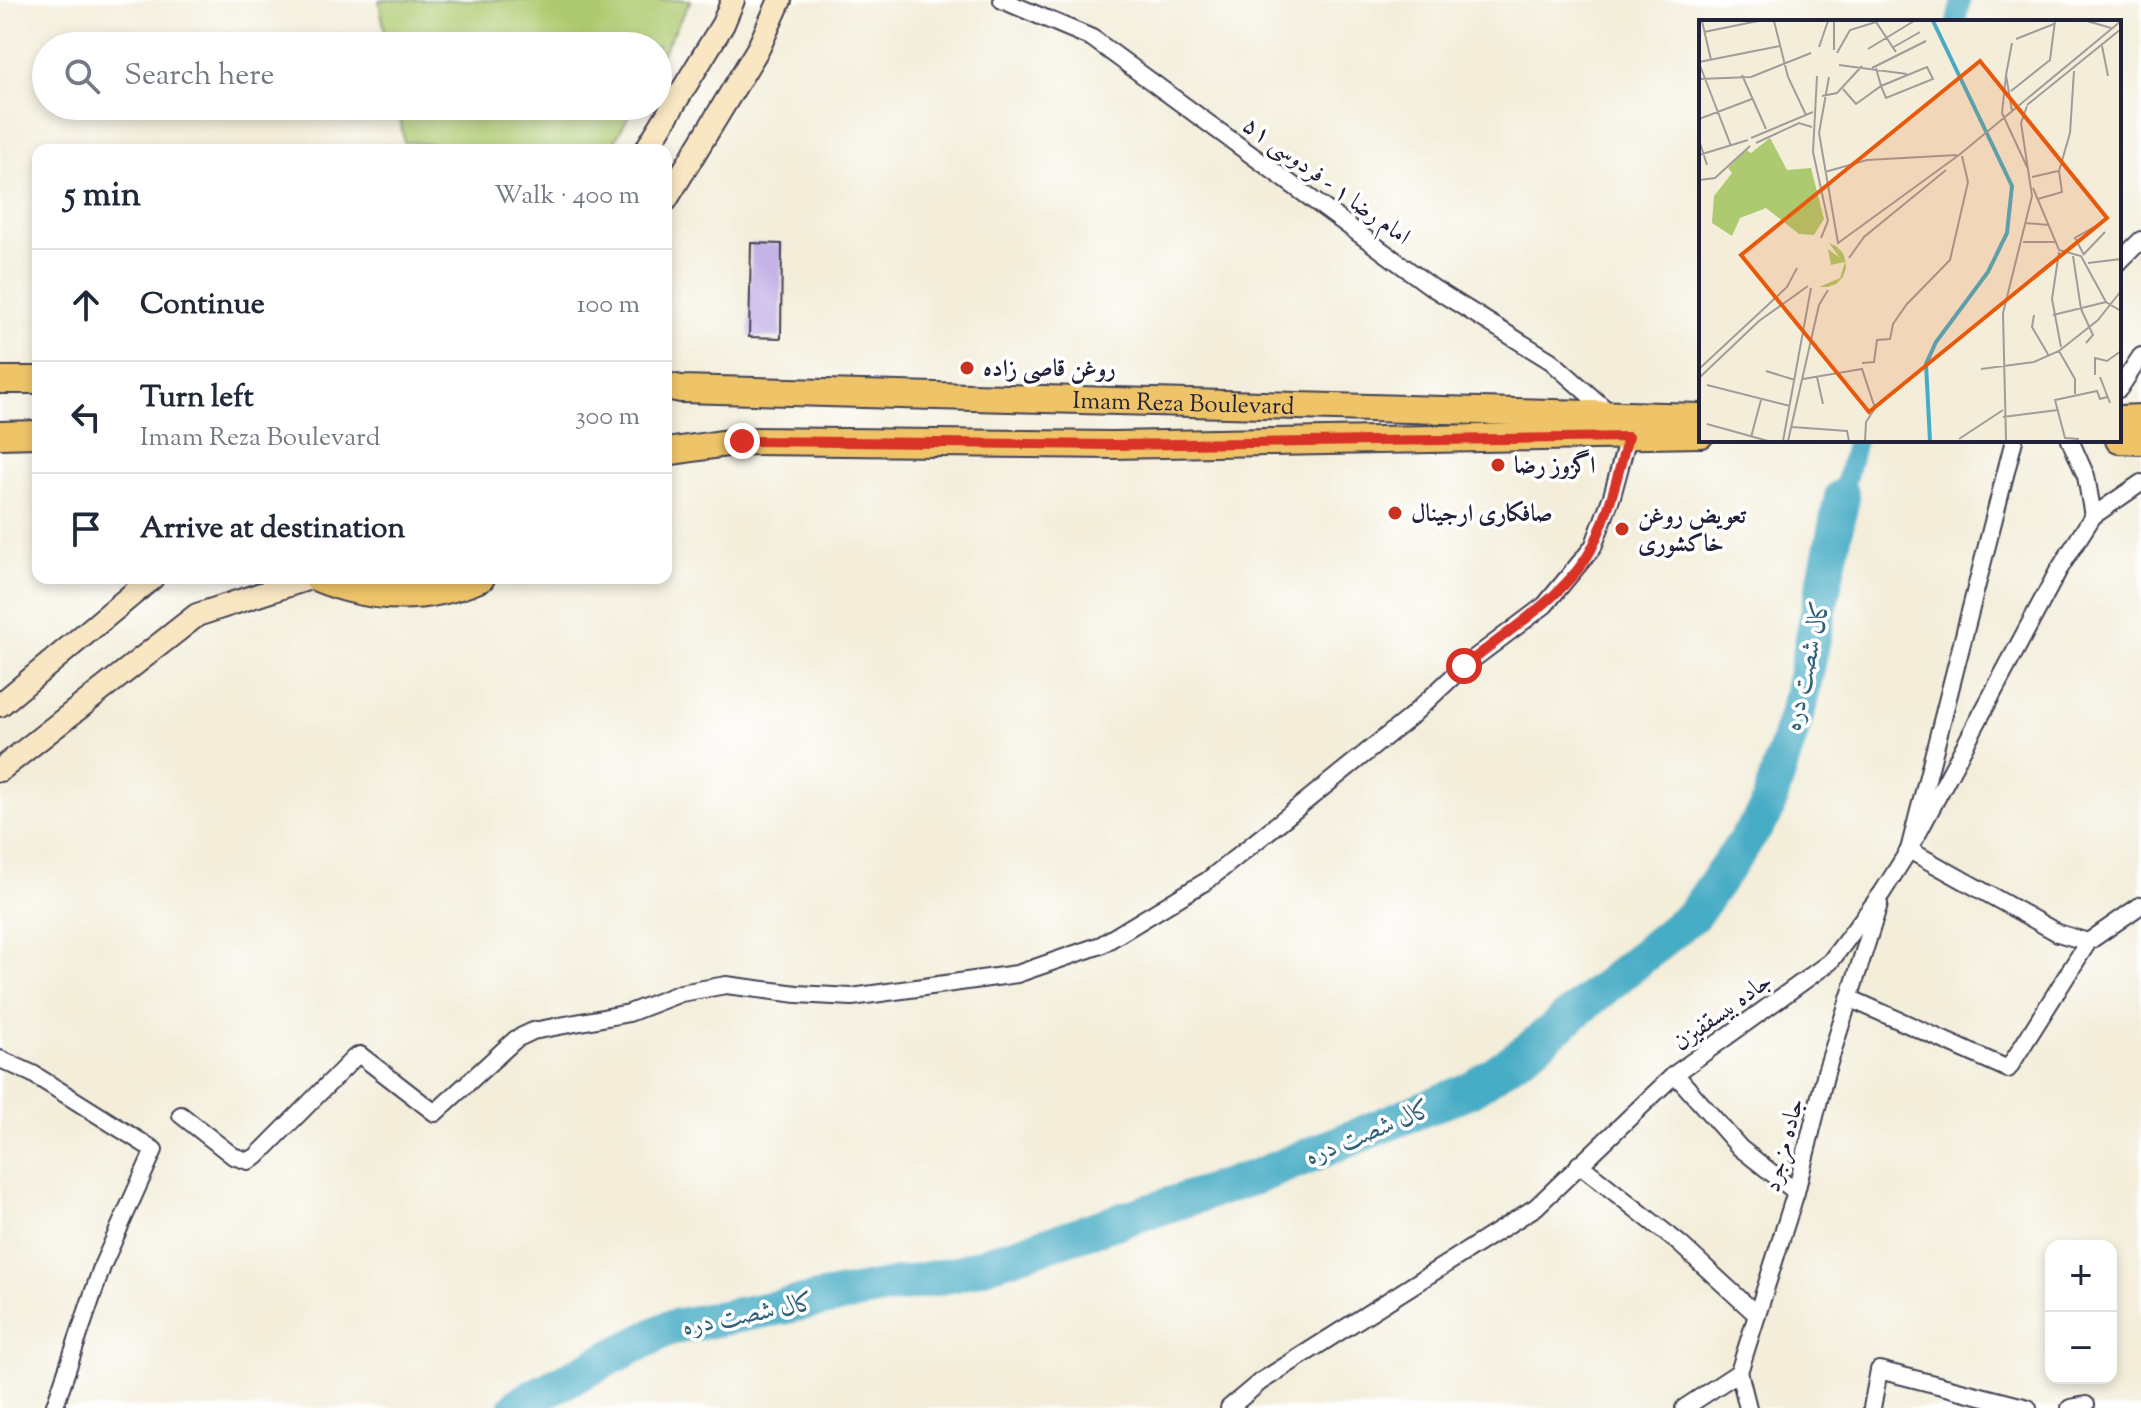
<!DOCTYPE html>
<meta charset="utf-8">
<style>
:root{--surface:#fff;--page:#f2f2f3;--text:#1f2937;--muted:#747a83;--line:#e0e1e3}
body{margin:0;font-family:"Sorts Mill Goudy",Amiri,serif;background:var(--page);color:var(--text)}
.controls{position:absolute;right:24px;bottom:24px;display:grid;overflow:hidden;border-radius:16px;box-shadow:0 4px 12px #0003}
.controls button{width:72px;height:72px;display:grid;place-items:center;padding:0;border:0;border-bottom:2px solid var(--line);background:var(--surface);color:var(--text);font:40px sans-serif}
.stop{position:absolute;width:24px;height:24px;margin:-18px;border:6px solid #d93025;border-radius:50%;background:#fff}
.stop.end{background:#d93025;border-color:#fff;box-shadow:0 2px 8px #0008}
.list{margin:0;padding:0;list-style:none}
h2{display:flex;justify-content:space-between;align-items:center;height:104px;margin:0;padding:0 32px;font-size:34px}
h2 small{font-size:26px;font-weight:400;color:var(--muted)}
.list li{display:grid;grid-template-columns:52px 1fr auto;gap:24px;align-items:center;box-sizing:border-box;height:112px;padding:0 32px;border-top:2px solid var(--line)}
.list b{display:block;font-size:30px;white-space:nowrap}
.list p{margin:0;font-size:26px;white-space:nowrap;color:var(--muted)}
.list em{font-size:26px;font-style:normal;color:var(--muted)}
.icon{flex:none;width:44px;height:44px;fill:none;stroke:currentColor;stroke-width:2;stroke-linecap:round;stroke-linejoin:round}
.map{position:relative;flex:none;width:2141px;height:1408px;overflow:hidden}
.search{position:absolute;background:var(--surface);box-shadow:0 4px 12px #0003;left:32px;top:32px;width:640px;height:88px;display:flex;align-items:center;gap:20px;box-sizing:border-box;padding:0 28px;border-radius:44px;color:var(--muted);font-size:30px}
.panel{position:absolute;background:var(--surface);box-shadow:0 4px 12px #0003;left:32px;top:144px;width:640px;height:440px;border-radius:16px}
.map>svg:first-child{display:block}
</style>
<div class="map">
<svg width="2141" height="1408" viewBox="0 0 2141 1408">
<rect width="100%" height="100%" fill="#fff"/>
<filter id="ink" filterUnits="userSpaceOnUse"><feTurbulence type="fractalNoise" baseFrequency=".0125" numOctaves="2"/><feDisplacementMap in="SourceGraphic" scale="16" xChannelSelector="R" yChannelSelector="G"/><feConvolveMatrix kernelMatrix="1 2 1 2 8 2 1 2 1" color-interpolation-filters="sRGB"/></filter>
<filter id="wash" filterUnits="userSpaceOnUse"><feTurbulence type="fractalNoise" baseFrequency=".006" numOctaves="4" result="noise"/><feDisplacementMap in="SourceGraphic" scale="32" xChannelSelector="R" yChannelSelector="G"/><feGaussianBlur stdDeviation="1.8" result="paint"/><feColorMatrix in="noise" values="0 0 0 0 0 0 0 0 0 0 0 0 0 0 0 0 0 1.4 0 .05"/><feComposite in="paint" operator="in"/></filter>
<g filter="url(#wash)">
<rect width="100%" height="100%" fill="#f3edd9"/>
<g fill="#aeca70" stroke="#687656" stroke-width="2">
<path d="M379 0H691L658 61V46H387Z"/>
<path d="M398 106H634L610 150H442L437 144 404 142Z"/>
</g>
<g fill="none" stroke-linecap="round" stroke-linejoin="round">
<g stroke="#46acc5" stroke-width="20">
<path d="M1956 22 1961 0"/>
<path d="M1842 497 1856 440"/>
</g>
<path stroke="#46acc5" stroke-width="36" d="M516 1408 521 1403 669 1328 956 1274 1261 1175 1472 1089 1531 1048 1694 914 1766 812 1799 706 1842 497"/>
</g>
<g id="blocks">
<path fill="#c5b3e7" d="M751 243 782 244 781 338 749 337Z"/>
</g>
</g>
<g filter="url(#ink)">
<use href="#blocks" fill-opacity="0" stroke="#414053" stroke-width="2"/>
<g fill="none" stroke-linecap="round" stroke-linejoin="round">
<g stroke="#414053" stroke-width="20">
<g id="street">
<path d="M1002 0 1092 38 1433 288 1551 361 1613 416"/>
<path d="M2119 262 2141 240"/>
<path d="M2119 389 2141 356"/>
<path d="M2014 440 1909 850 2058 933 2088 942"/>
<path d="M2070 440 2086 476 2093 516"/>
<path d="M1849 998 2008 1069 2088 942 2141 905"/>
<path d="M0 1059 33 1074 154 1150 103 1264 54 1408"/>
<path d="M1675 1074 1740 1148 1796 1192"/>
<path d="M181 1115 233 1156 248 1161 256 1157 354 1058 360 1055 435 1113 516 1039 533 1031 629 1013 681 993 726 985 797 994 852 997 1017 974 1101 945 1208 880 1409 718 1464 666 1545 605 1593 547 1612 496 1628 437"/>
<path d="M1579 1164 1680 1244 1757 1315"/>
<path d="M1229 1408 1260 1382 1536 1207 1675 1074 1830 962 1882 893 1909 850 2058 571 2093 516 2141 483"/>
<path d="M1684 1408 1739 1372"/>
<path d="M1748 1408 1739 1372 1796 1192 1826 1072 1879 904"/>
<path d="M1872 1408 1879 1370 2028 1408"/>
<path d="M2070 1408 2086 1405"/>
</g>
</g>
<g stroke="#414053" stroke-width="26">
<g id="secondary">
<path d="M646 150 723 24 733 0"/>
<path d="M666 200 759 47 780 0"/>
<path d="M0 705 152 578"/>
<path d="M0 770 197 615 310 578"/>
</g>
</g>
<g stroke="#414053" stroke-width="30">
<g id="primary">
<path d="M0 380H38"/>
<path id="s1" d="M666 386 681 389 1701 417"/>
<path d="M2119 419 2141 418"/>
<path d="M0 435 38 434"/>
<path d="M2119 440 2141 441"/>
<path d="M666 452 742 441 1112 445 1701 434"/>
<path d="M317 578C372 601 426 602 481 578"/>
</g>
</g>
<use href="#street" stroke="#fff" stroke-width="16"/>
<use href="#secondary" stroke="#f9e7c3" stroke-width="22"/>
<use href="#primary" stroke="#efc469" stroke-width="26"/>
</g>
</g>
<g fill="none" stroke-linecap="round" stroke-linejoin="round" filter="url(#ink)">
<path stroke="#d93025" stroke-width="10" d="M742 441 1112 445 1628 437C1618 473 1610 510 1594 544 1572 592 1505 633 1464 666"/>
</g>
<g fill="#c8321e" stroke="#fff" stroke-width="3">
<circle cx="967" cy="368" r="8"/>
<circle cx="1498" cy="465" r="8"/>
<circle cx="1395" cy="513" r="8"/>
<circle cx="1622" cy="529" r="8"/>
</g>
<g text-anchor="middle" stroke-width="7" stroke-linejoin="round" paint-order="stroke">
<g font-size="24" fill="#22223b" stroke="#fff">
<text transform="translate(1327 180) rotate(36)" y="8">امام رضا ۱ - فردوسی ۵۱</text>
<text dy="8" stroke="none"><textPath href="#s1" startOffset="518">Imam Reza Boulevard</textPath></text>
<text transform="translate(1722 1011) rotate(-36)" y="8">جاده بیسقفیزن</text>
<text transform="translate(1783 1145) rotate(-75)" y="8">جاده مزجرد</text>
</g>
<g font-size="24" font-weight="bold" fill="#22223b" stroke="#fff" text-anchor="start">
<text x="983" y="376">روغن قاصی زاده</text>
<text x="1514" y="473">اگزوز رضا</text>
<text x="1411" y="521">صافکاری ارجینال</text>
<text x="1638" y="523">تعویض روغن<tspan x="1638" dy="28">خاکشوری</tspan></text>
</g>
<g font-size="26" font-style="italic" fill="#326079" stroke="#fff">
<text transform="translate(1806 664) rotate(-77)" y="9">کال شصت دره</text>
<text transform="translate(1369 1131) rotate(-22)" y="9">کال شصت دره</text>
<text transform="translate(749 1313) rotate(-11)" y="9">کال شصت دره</text>
</g>
</g>
<g transform="translate(1699 20)">
<rect width="422" height="422" fill="#f3edd9"/>
<path d="M71 118 88 150 112 148 125 199 115 215 100 214 67 188 41 198 33 216 13 203 15 176 33 153 29 148 47 130 52 133ZM130 223 137 226 144 233 146 239 147 248 144 257 137 264 129 267H120L141 258 146 242 132 245 129 229 141 238Z" fill="#aeca70"/>
<path fill="none" stroke="#46acc5" stroke-width="4" d="M234 1 293 124M231 421 227 344 237 322 289 252 308 213 313 166 293 124"/>
<path fill="none" stroke="#9f9c9a" stroke-width="2" d="M3 1 12 40M75 1 89 57 107 95M388 1 412 8M5 12 59 1M317 19 355 4M403 26 409 56M120 27 129 1M193 28 221 12M169 29 215 1M135 30V1M138 33 151 10 177 2 197 32M0 42 81 26M0 43 32 126M140 45 208 54M173 48 227 21M43 55 67 109M307 55 303 93 329 149M118 56 114 132 129 201 122 218M130 57 120 113 139 223 260 135 422 1M0 59 52 57 112 33M144 69 157 84 182 66 228 47 234 59 187 78 182 66 177 48M312 71 351 40 356 1M123 76 138 73 163 46M328 85 422 9M313 91 307 55 313 23M0 99 53 79M52 118 114 92M0 120 8 145M57 123 100 103 113 107M0 135 49 120M126 152 168 140 258 135M333 157 359 151M0 160 16 158 51 126M334 168 360 230 382 236 407 282 422 291M339 179 363 172 360 151 371 113 375 51M326 203 350 205M324 222H357M360 232 353 279 362 327M384 235 406 212M385 235 376 218 402 203M374 236 382 289 394 315 387 323M150 238 165 217 247 150M389 243 422 239M335 295 333 307 350 336M354 295 407 282M360 331 376 359V374M163 343 175 342 178 320 191 319 194 304 208 284 251 240 269 162 263 136M0 349 88 267 98 248M282 349 335 342 360 331 399 300 422 271M67 351 96 360M396 355V338L408 341 422 331M118 357 124 384M401 357 411 383M0 358 60 301 109 266M104 359 163 349 176 388 167 402 166 421M8 365 91 386M304 397 359 390M8 404 69 421M93 407 148 411 150 421M52 417 62 380M260 419 304 390M380 419 366 418 356 380 398 371 401 379 408 377M84 421 112 268M89 421 120 285 129 270M307 421 304 293 333 176 322 103 328 86"/>
<path fill="#e8590c" fill-opacity="0.15" stroke="#e8590c" stroke-width="4" d="M281 41 408 198 170 392 42 235Z"/>
<rect width="422" height="422" fill="none" stroke="#22223b" stroke-width="4"/>
</g>
</svg>
<div class="controls">
<button>+</button>
<button>−</button>
</div>
<div class="stop" style="left:1464px;top:666px"></div>
<div class="stop end" style="left:742px;top:441px"></div>
<div class="search"><svg class="icon" aria-label="search" viewBox="0 0 24 24"><circle cx="10" cy="10" r="6"/><path d="M15 15l6 6"/></svg>Search here</div>
<section class="panel">
<h2>5 min<small>Walk · 400 m</small></h2>
<ul class="list">
<li><svg class="icon" aria-label="ahead" viewBox="0 0 24 24"><path d="M12 20V5M6 11l6-6 6 6"/></svg><div><b>Continue</b></div><em>100 m</em></li>
<li><svg class="icon" aria-label="left" viewBox="0 0 24 24"><path d="M17 20v-9H6M10 6l-5 5 5 5"/></svg><div><b>Turn left</b><p>Imam Reza Boulevard</p></div><em>300 m</em></li>
<li><svg class="icon" aria-label="arrive" viewBox="0 0 24 24"><path d="M6 21V4h12l-3 4 3 4H6"/></svg><div><b>Arrive at destination</b></div></li>
</ul>
</section>
</div>
